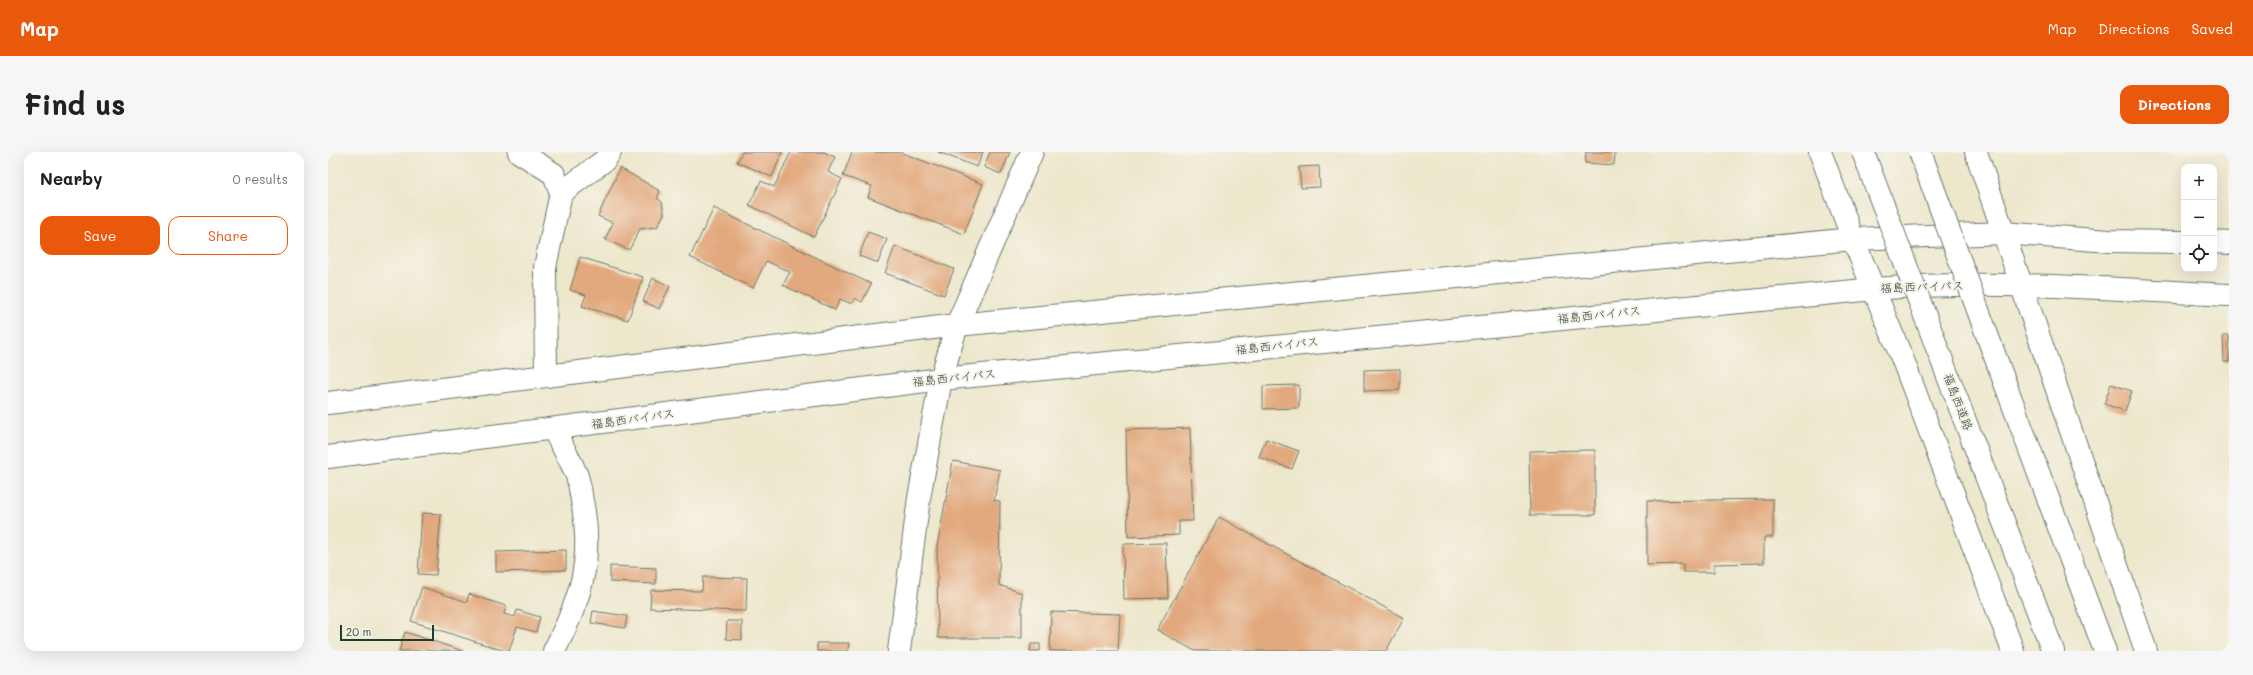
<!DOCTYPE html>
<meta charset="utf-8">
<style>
:root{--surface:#fff;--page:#f6f6f6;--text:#202124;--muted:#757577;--line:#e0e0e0;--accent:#ea580c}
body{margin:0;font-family:Mali,"Klee One",sans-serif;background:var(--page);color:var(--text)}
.controls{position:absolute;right:12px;top:12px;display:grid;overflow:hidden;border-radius:8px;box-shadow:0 4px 16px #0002}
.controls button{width:36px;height:36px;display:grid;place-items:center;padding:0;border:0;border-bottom:1px solid var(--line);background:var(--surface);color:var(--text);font:20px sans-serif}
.scale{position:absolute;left:12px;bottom:10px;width:94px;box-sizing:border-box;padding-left:4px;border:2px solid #1f3d34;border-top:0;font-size:11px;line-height:14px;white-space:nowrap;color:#1f3d34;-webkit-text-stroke:3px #f7f3e8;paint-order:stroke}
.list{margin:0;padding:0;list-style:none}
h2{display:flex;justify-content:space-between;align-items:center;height:52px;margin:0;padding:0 16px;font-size:17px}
h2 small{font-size:13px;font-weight:400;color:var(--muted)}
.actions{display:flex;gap:8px;padding:12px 16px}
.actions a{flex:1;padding:9px 0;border:1px solid var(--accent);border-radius:12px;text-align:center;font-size:14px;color:var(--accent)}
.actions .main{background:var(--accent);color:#fff}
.icon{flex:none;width:22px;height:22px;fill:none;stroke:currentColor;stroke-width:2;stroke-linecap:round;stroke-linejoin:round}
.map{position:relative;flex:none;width:1901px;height:499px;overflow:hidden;border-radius:12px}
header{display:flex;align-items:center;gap:24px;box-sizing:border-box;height:56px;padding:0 20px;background:var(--accent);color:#fff}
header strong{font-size:19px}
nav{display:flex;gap:22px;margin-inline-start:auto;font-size:14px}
.intro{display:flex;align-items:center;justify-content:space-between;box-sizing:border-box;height:96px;padding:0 24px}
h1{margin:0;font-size:28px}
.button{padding:10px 18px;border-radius:12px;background:var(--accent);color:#fff;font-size:14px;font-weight:700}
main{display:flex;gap:24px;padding:0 24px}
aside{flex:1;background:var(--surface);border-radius:12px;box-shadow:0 4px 16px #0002}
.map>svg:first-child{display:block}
</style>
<header>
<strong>Map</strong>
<nav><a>Map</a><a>Directions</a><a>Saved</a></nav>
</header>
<div class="intro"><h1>Find us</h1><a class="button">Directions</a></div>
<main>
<aside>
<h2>Nearby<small>0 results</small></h2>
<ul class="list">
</ul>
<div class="actions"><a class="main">Save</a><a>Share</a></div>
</aside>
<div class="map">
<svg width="1901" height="499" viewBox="0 0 1901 499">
<rect width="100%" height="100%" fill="#f7f3e8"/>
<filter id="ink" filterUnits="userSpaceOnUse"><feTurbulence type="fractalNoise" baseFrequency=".025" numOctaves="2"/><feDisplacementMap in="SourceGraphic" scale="8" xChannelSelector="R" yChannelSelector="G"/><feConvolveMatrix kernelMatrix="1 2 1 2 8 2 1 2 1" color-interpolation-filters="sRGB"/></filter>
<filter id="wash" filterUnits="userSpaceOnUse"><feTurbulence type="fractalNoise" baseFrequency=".012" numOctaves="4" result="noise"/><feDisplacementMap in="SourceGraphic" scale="16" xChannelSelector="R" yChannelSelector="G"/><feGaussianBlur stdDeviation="0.9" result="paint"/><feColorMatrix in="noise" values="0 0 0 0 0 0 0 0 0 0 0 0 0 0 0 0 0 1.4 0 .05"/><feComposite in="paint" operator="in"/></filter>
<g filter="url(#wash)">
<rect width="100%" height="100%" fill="#ede7cc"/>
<g id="blocks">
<g fill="#e2a97e">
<path d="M414 0H454L444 25 409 10Z"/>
<path d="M463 0H496L507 5 500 20 514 27 486 85 421 53 433 29 446 35Z"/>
<path d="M524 0H572L655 32 636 82 540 45 544 34 515 24Z"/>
<path d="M610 0H655L649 15Z"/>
<path d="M662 0H682L673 22 656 15Z"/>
<path d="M1258 0H1287L1286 13 1257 11Z"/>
<path d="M991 14 992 35 973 36 971 15Z"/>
<path d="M292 16 332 39 329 46 334 50 336 62 329 75 312 77 301 98 277 87 285 71 270 64Z"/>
<path d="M386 56 543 132 534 150 527 146 524 152 512 147 507 158 455 133 462 120 438 109 425 136 362 105Z"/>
<path d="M540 80 559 87 550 111 531 104Z"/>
<path d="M567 94 626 117 616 143 557 121Z"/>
<path d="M252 105 315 125 300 168 254 154 258 143 242 138Z"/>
<path d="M325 126 342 134 331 157 315 149Z"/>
<path d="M1895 184H1901V210H1896Z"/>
<path d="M1072 217V238L1036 239V218Z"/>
<path d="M1783 232 1804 239 1797 259 1776 252Z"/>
<path d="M971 233V256L935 257V234Z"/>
<path d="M862 276 865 369H851V383L800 385 798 278Z"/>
<path d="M938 287 971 299 964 317 931 305Z"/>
<path d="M1267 298V363H1202L1201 299Z"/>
<path d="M625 309 672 318 666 348 672 349 671 433 694 441V486H610L609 394Z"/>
<path d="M1445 347V385H1436V411L1386 412V420H1355V412L1319 413V349Z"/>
<path d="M94 361 113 362 108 423 90 422Z"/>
<path d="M891 365 1076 466 1058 499H867L829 478Z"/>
<path d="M838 391 840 446 796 447 795 392Z"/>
<path d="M238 398V418L168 420V400Z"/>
<path d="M282 414 328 416V432L282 430Z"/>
<path d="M375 425 419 426 418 459 322 456 323 438 374 439Z"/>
<path d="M94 435 139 450 141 442 178 454 176 462 187 465 189 458 212 465 208 480 189 475 181 499H177L83 469Z"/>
<path d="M265 459 299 464 297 476 263 471Z"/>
<path d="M723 460 792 462 790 499H722Z"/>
<path d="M399 469H414V488L398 487Z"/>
<path d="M77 480 135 499H71Z"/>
<path d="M489 491H521L520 499H489Z"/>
<path d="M703 492H712V499H702Z"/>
</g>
</g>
</g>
<g filter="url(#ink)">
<use href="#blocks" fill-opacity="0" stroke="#677869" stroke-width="1"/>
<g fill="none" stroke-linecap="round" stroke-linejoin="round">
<g stroke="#677869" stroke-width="24">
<g id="minor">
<path d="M191 0 226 22 233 41 217 115 218 224"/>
<path d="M233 41 277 8 282 0"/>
<path d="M226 278C233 293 243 308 249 324 252 333 253 344 255 354 265 411 252 448 226 499"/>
<path d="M571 499 591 346 613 227 629 173 704 0"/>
</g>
</g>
<g stroke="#677869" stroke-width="24">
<g id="highway">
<path d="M1492 0 1525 87 1576 211 1685 499"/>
<path d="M1648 0 1818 499"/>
<path d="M1886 90 1901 91"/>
<path d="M1665 199 1777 499"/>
<path d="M1613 206 1725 499"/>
<path d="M0 251 629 173 1525 87 1675 81 1781 89 1856 90"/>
<path d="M0 305 613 227 1547 137C1665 127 1783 137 1901 143"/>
</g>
</g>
<use href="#minor" stroke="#fff" stroke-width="22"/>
<use href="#highway" stroke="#fff" stroke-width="22"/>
<g stroke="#677869" stroke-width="24" stroke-linecap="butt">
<g id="highway-bridge">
<path d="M1535 0 1613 206"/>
<path d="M1592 0 1665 199"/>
</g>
</g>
<use href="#highway-bridge" stroke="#fff" stroke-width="22"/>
</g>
</g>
<g text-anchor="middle" stroke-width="4" stroke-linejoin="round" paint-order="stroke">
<g font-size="12" fill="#1f3d34" stroke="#f7f3e8">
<text transform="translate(1594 135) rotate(-2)" y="4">福島西バイパス</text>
<text transform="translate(1271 163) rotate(-6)" y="4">福島西バイパス</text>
<text transform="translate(949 194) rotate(-6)" y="4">福島西バイパス</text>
<text transform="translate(626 226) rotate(-6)" y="4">福島西バイパス</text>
<text transform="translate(1630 250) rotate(69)" y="4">福島西道路</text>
<text transform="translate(305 267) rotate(-8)" y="4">福島西バイパス</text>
</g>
</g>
</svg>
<div class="controls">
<button>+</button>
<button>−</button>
<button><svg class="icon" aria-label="locate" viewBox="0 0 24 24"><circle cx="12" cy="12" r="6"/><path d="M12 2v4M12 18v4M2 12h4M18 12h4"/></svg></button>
</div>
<div class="scale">20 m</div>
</div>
</main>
